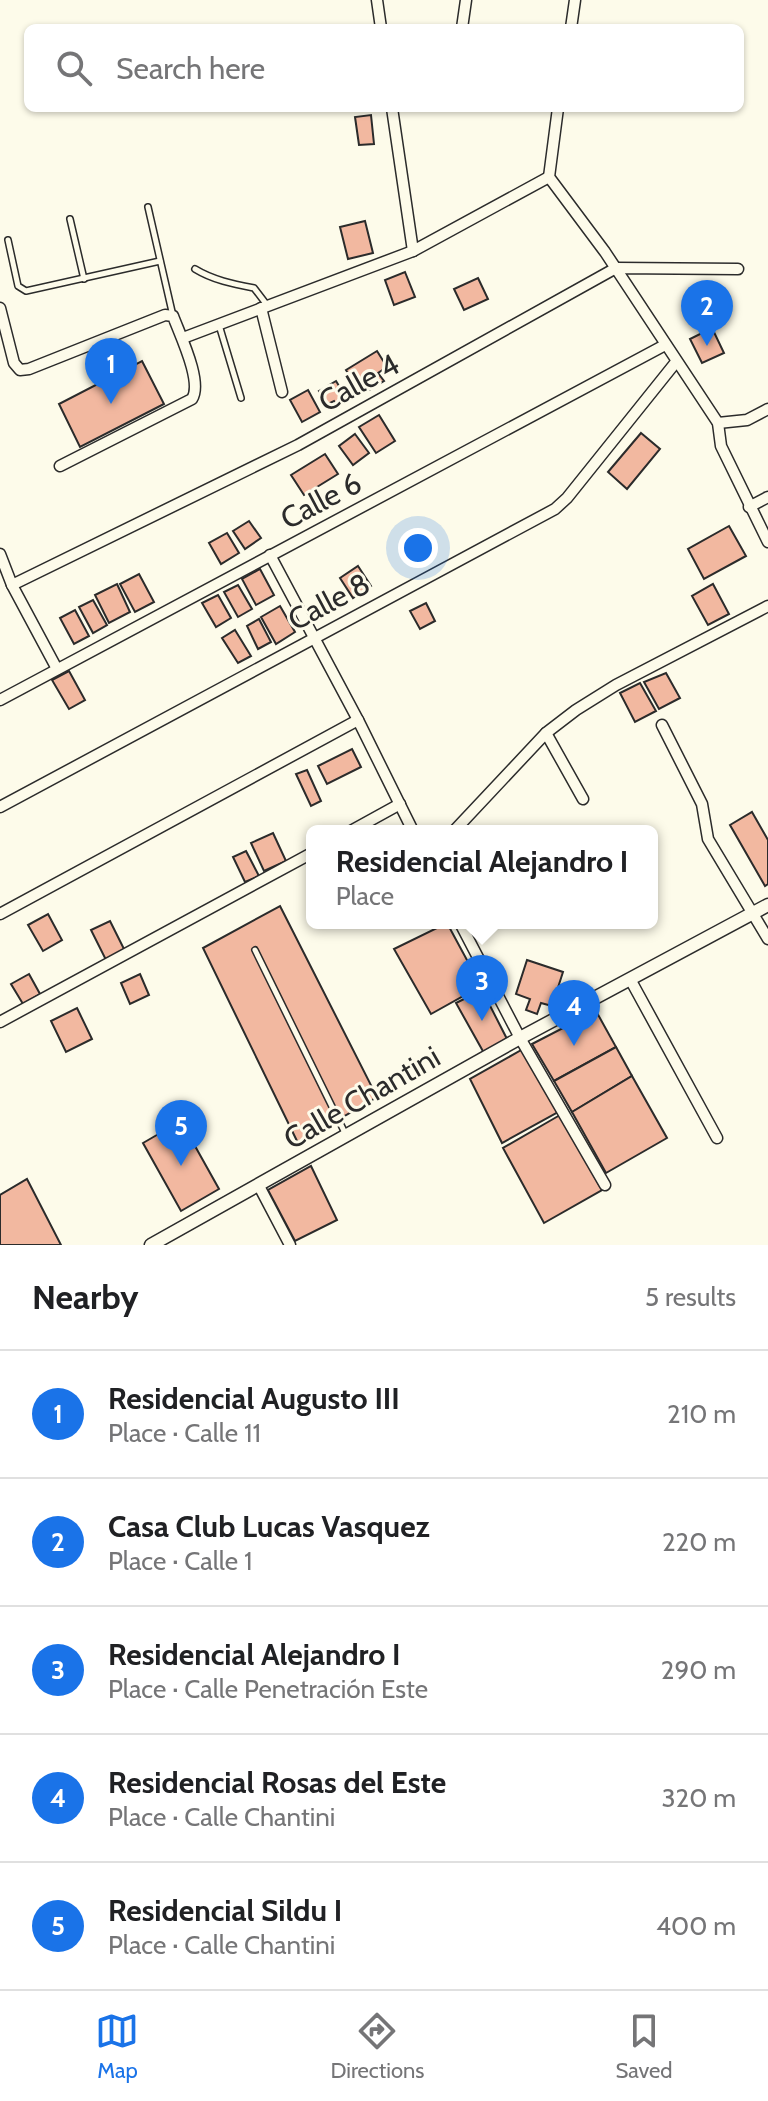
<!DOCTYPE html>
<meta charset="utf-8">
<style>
:root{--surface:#fff;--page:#f2f2f2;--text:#202124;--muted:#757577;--line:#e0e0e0;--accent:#1a73e8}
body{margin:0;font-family:Cabin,sans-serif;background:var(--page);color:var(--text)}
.you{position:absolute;left:418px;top:548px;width:28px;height:28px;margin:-20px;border:6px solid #fff;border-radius:50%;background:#1a73e8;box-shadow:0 0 0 12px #1a73e833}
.badge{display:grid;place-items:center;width:52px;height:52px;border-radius:50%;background:var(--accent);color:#fff;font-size:26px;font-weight:700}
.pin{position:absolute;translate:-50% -66px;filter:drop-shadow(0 2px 4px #0008)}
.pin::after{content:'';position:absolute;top:42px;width:28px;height:24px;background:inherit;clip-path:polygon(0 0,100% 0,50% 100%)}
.popup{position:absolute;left:306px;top:825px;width:352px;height:104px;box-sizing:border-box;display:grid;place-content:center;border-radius:12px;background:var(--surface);filter:drop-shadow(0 2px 6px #0005);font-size:26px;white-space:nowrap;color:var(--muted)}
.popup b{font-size:30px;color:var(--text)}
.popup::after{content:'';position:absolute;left:50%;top:100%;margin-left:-16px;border:16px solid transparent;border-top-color:var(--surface)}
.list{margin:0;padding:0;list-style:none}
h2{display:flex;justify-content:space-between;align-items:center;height:104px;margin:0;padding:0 32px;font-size:34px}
h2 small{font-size:26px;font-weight:400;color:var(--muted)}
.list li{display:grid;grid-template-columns:52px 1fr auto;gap:24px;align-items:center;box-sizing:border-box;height:128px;padding:0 32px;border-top:2px solid var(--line)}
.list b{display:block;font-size:30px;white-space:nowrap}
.list p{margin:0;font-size:26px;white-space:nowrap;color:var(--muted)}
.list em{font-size:26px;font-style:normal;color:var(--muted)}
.icon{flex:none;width:44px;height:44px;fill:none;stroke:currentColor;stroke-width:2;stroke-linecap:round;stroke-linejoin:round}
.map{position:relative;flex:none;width:768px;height:1245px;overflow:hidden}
.search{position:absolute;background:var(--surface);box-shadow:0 2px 6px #0004;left:24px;right:24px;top:24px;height:88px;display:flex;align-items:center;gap:20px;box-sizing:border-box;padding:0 28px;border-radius:12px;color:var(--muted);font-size:30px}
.sheet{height:744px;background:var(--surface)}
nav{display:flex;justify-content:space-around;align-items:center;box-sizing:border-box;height:112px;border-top:2px solid var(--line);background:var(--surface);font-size:22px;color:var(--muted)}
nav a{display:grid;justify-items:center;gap:4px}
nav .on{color:var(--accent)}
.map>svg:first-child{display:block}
</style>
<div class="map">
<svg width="768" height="1245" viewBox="0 0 768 1245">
<rect width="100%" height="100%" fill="#fdfbea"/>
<g fill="#f2b8a0" stroke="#2b2b2b" stroke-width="2">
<path d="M371 115 374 144 359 145 355 117Z"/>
<path d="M365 221 373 253 348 259 340 227Z"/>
<path d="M405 272 415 297 394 305 385 280Z"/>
<path d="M478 278 488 299 464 310 454 289Z"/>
<path d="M712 328 724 353 702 363 690 339Z"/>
<path d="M377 351 387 367 378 373 384 381 366 392 361 384 357 387 346 370Z"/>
<path d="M142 361 164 404 80 447 59 404Z"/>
<path d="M336 381 345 396 340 399 342 403 337 406 334 401 328 404 319 391Z"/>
<path d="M308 390 320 412 302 422 290 400Z"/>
<path d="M379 415 395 441 376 453 359 427Z"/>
<path d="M641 433 660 449 627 489 608 472Z"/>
<path d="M355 434 369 453 353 465 339 446Z"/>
<path d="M325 454 338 474 304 495 291 475Z"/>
<path d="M249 521 261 538 245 549 233 531Z"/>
<path d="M729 526 746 556 704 579 688 549Z"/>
<path d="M227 533 239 553 221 564 209 543Z"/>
<path d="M358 566 371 586 353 598 340 578Z"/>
<path d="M260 569 274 595 256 605 242 579Z"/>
<path d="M139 574 154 602 135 612 120 584Z"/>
<path d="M117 584 130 612 109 623 95 595Z"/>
<path d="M713 584 729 614 708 625 692 596Z"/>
<path d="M238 585 252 609 238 617 224 592Z"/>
<path d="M218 595 231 618 216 627 202 603Z"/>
<path d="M93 600 107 625 93 633 79 607Z"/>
<path d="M426 603 435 621 420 629 410 611Z"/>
<path d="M280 606 295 632 276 644 261 617Z"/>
<path d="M75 610 89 636 74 644 60 618Z"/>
<path d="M259 619 271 642 258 649 247 626Z"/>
<path d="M235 630 251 656 238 663 222 638Z"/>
<path d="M69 671 85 700 69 709 52 680Z"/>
<path d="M666 673 680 698 659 709 644 682Z"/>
<path d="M640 683 656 711 635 722 620 693Z"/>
<path d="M352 749 361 767 327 784 318 766Z"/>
<path d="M307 770 321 801 311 806 296 774Z"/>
<path d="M752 812 768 840V884L765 886 730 825Z"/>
<path d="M273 833 286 861 264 871 251 843Z"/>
<path d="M246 851 259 876 245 882 233 857Z"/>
<path d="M280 906 377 1097 298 1143 203 948Z"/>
<path d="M48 914 62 940 43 951 28 925Z"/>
<path d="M110 921 126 953 107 962 91 930Z"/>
<path d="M447 923 481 986 431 1014 394 949Z"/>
<path d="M527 960 563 972 552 1006 541 1003 537 1014 526 1010 530 999 516 994Z"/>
<path d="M29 974 40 994 23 1004 11 984Z"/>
<path d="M140 974 149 995 130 1004 121 983Z"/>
<path d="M482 990 507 1039 484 1053 456 1003Z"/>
<path d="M77 1008 92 1039 66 1052 51 1021Z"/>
<path d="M596 1011 616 1047 554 1081 532 1044Z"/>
<path d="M616 1047 632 1076 572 1112 554 1081Z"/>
<path d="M523 1049 558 1112 502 1143 470 1079Z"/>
<path d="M632 1076 667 1138 606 1173 572 1112Z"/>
<path d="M560 1115 602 1190 544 1223 503 1148Z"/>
<path d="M181 1121 219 1189 181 1211 143 1143Z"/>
<path d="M311 1166 337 1220 295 1241 268 1190Z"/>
<path d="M27 1179 61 1245H0V1195Z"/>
</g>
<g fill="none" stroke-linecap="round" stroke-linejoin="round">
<g stroke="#2b2b2b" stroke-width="8">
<g id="service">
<path d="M148 207 173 316"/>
<path d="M70 219 84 279"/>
<path d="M8 240 18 286 26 291 160 261"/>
<path d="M195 269C213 280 233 284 254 288L267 305"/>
<path d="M219 325 241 398"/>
<path d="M255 950 345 1133"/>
</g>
</g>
<g stroke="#2b2b2b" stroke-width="13">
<g id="minor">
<path d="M377 0 381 28"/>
<path d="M462 28 466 0"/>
<path d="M571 28 575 0"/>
<path d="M392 108 413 251"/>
<path d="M558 108 549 177 605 252 718 423 721 446 768 542"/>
<path d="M0 308 14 363 20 370 29 369 165 315 173 316C180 335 203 382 192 399L60 466"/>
<path d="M261 308 282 392"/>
<path d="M183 338 413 251 549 177"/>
<path d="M718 423 747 420 768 409"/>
<path d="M749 507 768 497"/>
<path d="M0 554 12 585 57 669"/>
<path d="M270 555 358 720 413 831"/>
<path d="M12 585 298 445 616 268 738 269"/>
<path d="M0 700 665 345"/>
<path d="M662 725 702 804 708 839 768 939"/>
<path d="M546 733 583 799"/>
<path d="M0 807 555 509 567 498 676 362"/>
<path d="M351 831 400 804"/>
<path d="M454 831 546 733 576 710 616 685 768 606"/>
<path d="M0 914 358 720"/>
<path d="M460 923 520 1038 605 1185"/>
<path d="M630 979 717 1138"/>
<path d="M0 1022 312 853"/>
<path d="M259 1186 290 1245"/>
</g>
</g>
<g stroke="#2b2b2b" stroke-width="15">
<path id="tertiary" d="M151 1245 520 1038 768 905"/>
</g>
<use href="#service" stroke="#fdfbea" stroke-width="5"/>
<use href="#minor" stroke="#fdfbea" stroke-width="10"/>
<use href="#tertiary" stroke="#fdfbea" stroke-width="12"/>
</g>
<g text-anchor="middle" stroke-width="6" stroke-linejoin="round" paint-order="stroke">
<g font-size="30" fill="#2b2b2b" stroke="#fdfbea">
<text transform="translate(359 383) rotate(-29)" y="10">Calle 4</text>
<text transform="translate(321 501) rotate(-28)" y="10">Calle 6</text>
<text transform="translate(329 602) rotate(-28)" y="10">Calle 8</text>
<text transform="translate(362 1098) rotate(-30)" y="10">Calle Chantini</text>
</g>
</g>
</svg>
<div class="you"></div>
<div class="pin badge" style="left:111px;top:404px">1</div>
<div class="pin badge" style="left:707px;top:346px">2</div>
<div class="pin badge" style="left:482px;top:1021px">3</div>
<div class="popup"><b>Residencial Alejandro I</b>Place</div>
<div class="pin badge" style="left:574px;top:1046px">4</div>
<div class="pin badge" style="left:181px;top:1166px">5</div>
<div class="search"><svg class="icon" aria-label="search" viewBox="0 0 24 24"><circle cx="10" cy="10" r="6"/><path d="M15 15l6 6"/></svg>Search here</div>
</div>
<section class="sheet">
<h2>Nearby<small>5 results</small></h2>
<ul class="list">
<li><span class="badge">1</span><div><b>Residencial Augusto III</b><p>Place · Calle 11</p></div><em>210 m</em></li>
<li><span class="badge">2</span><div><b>Casa Club Lucas Vasquez</b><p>Place · Calle 1</p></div><em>220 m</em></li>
<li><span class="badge">3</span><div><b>Residencial Alejandro I</b><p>Place · Calle Penetración Este</p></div><em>290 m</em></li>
<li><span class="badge">4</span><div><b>Residencial Rosas del Este</b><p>Place · Calle Chantini</p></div><em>320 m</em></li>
<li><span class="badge">5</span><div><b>Residencial Sildu I</b><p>Place · Calle Chantini</p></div><em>400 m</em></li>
</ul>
</section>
<nav>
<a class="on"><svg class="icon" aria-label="map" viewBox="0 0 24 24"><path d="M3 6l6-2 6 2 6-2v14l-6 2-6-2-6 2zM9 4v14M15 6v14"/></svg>Map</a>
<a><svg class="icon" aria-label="directions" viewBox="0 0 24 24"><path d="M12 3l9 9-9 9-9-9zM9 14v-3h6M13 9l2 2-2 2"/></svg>Directions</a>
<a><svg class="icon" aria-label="saved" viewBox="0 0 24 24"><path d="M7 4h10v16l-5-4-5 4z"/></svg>Saved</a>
</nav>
